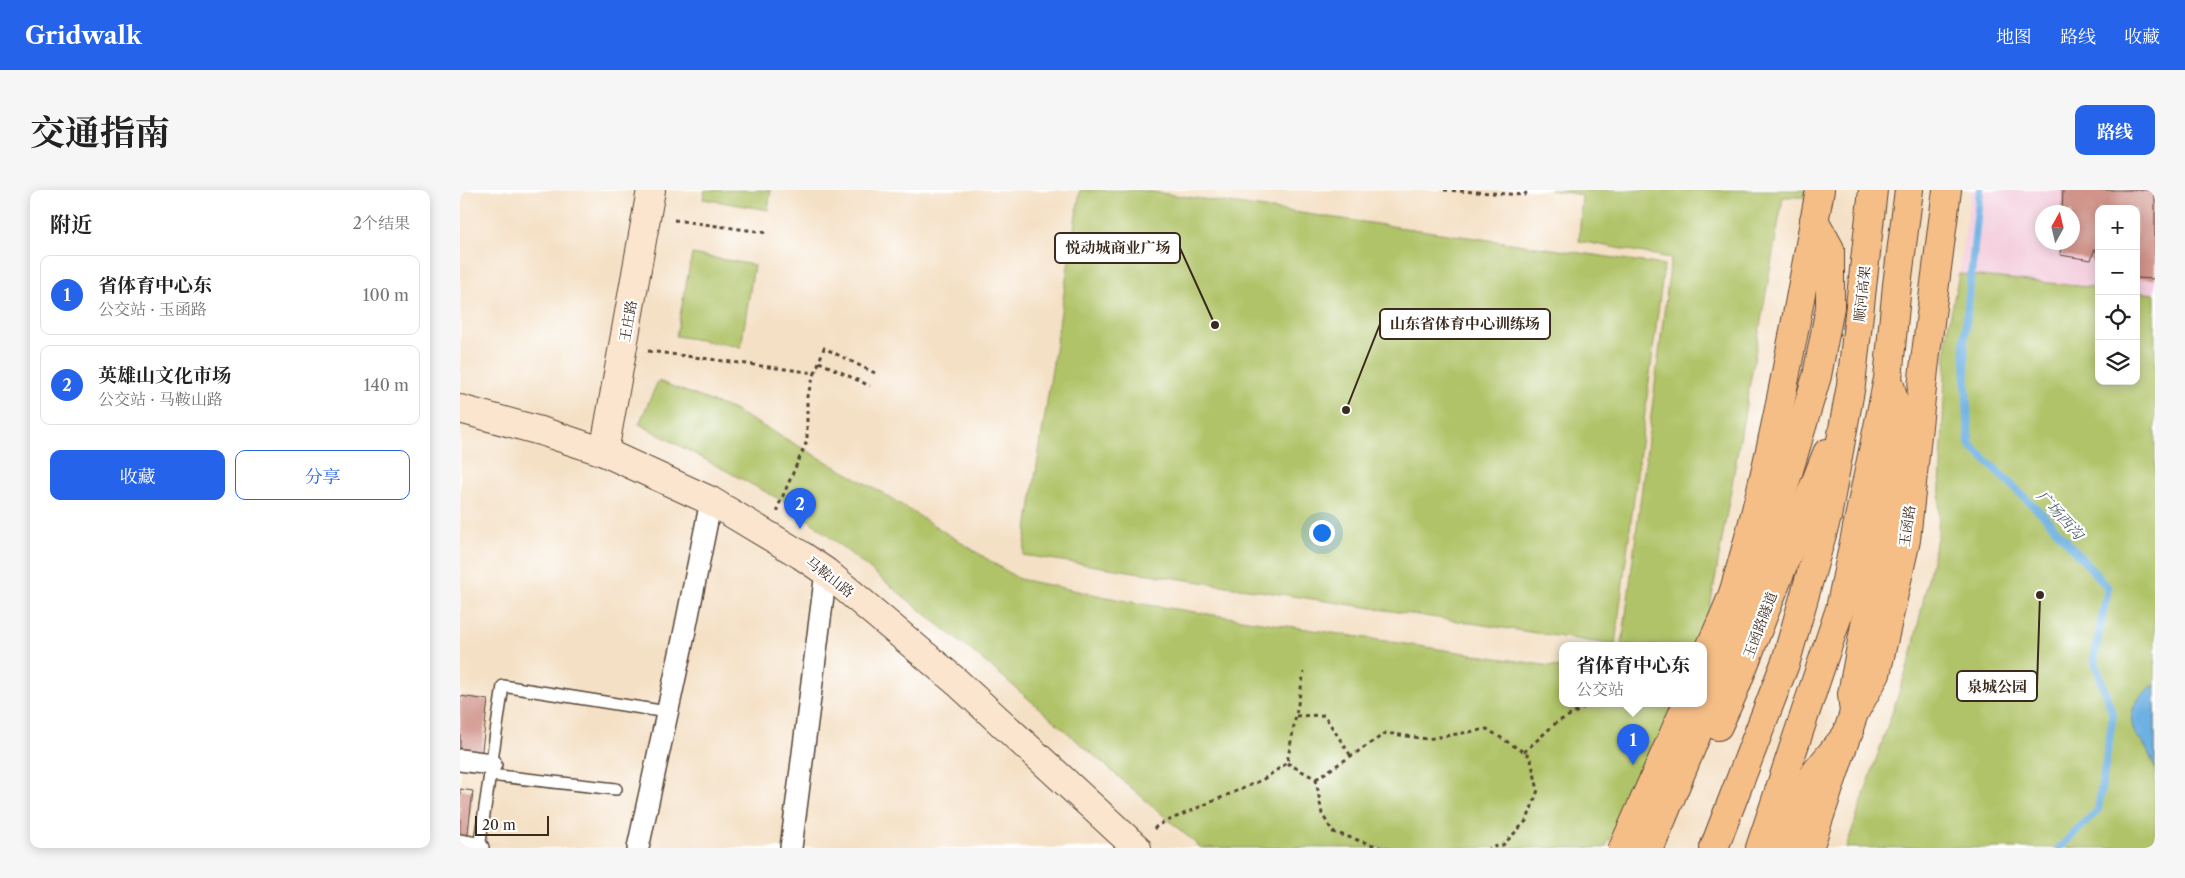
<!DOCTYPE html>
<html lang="zh">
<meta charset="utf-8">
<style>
:root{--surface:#fff;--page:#f6f6f6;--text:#222;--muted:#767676;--line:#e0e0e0;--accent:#2563eb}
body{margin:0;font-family:"Libre Caslon Text","Noto Serif SC",serif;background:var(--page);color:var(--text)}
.controls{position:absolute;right:15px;top:15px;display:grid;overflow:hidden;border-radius:10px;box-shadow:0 2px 12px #0003}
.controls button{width:45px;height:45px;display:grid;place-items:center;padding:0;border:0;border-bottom:1px solid var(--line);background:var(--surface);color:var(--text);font:25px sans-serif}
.compass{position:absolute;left:1575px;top:15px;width:45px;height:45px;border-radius:50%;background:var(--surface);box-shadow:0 2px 12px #0003;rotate:8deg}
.scale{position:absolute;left:15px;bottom:12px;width:74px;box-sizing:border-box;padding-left:5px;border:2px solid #3b2a1e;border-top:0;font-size:14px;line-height:18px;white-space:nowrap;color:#3b2a1e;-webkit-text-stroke:4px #fff;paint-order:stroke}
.you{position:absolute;left:861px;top:342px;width:18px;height:18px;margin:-12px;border:4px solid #fff;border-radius:50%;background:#1a73e8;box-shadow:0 0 0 8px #1a73e833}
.badge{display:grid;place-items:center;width:32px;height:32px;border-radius:50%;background:var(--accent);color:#fff;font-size:16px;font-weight:700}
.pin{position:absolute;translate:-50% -41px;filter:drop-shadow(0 1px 2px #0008)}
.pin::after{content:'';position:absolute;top:26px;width:18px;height:15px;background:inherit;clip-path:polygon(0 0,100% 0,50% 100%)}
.popup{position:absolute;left:1099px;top:452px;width:148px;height:65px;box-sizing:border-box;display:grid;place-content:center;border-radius:10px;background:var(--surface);filter:drop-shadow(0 1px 4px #0005);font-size:16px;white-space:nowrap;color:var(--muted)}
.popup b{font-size:19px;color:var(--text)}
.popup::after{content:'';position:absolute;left:50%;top:100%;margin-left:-10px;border:10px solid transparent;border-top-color:var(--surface)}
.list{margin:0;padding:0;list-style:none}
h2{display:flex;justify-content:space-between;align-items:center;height:65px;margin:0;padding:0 20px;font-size:21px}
h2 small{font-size:16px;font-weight:400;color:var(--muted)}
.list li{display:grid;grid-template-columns:32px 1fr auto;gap:15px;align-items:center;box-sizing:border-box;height:80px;margin:0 10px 10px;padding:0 10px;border:1px solid var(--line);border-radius:10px}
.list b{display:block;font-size:19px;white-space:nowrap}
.list p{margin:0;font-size:16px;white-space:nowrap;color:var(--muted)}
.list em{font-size:16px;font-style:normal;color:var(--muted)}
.actions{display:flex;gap:10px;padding:15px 20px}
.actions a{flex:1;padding:11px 0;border:1px solid var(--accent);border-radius:10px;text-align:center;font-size:18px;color:var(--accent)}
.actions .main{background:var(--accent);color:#fff}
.icon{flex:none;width:28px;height:28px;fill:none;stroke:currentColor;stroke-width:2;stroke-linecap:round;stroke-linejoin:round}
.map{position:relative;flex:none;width:1695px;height:658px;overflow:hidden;border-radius:10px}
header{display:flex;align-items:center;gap:30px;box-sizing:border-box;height:70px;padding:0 25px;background:var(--accent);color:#fff}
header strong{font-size:24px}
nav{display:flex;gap:28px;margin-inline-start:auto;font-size:18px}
.intro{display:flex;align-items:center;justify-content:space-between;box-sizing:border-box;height:120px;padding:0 30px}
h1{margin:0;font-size:35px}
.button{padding:12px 22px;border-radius:10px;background:var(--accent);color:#fff;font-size:18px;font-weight:700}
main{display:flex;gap:30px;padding:0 30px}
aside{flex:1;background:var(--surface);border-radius:10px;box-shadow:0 2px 12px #0003}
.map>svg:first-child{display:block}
</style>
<header>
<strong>Gridwalk</strong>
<nav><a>地图</a><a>路线</a><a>收藏</a></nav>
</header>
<div class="intro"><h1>交通指南</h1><a class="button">路线</a></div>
<main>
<aside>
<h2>附近<small>2个结果</small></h2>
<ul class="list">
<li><span class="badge">1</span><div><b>省体育中心东</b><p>公交站 · 玉函路</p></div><em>100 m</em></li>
<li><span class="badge">2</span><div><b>英雄山文化市场</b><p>公交站 · 马鞍山路</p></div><em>140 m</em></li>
</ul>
<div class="actions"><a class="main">收藏</a><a>分享</a></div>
</aside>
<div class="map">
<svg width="1695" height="658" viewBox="0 0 1695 658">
<rect width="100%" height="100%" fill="#fff"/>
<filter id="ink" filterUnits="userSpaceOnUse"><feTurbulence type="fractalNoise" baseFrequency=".02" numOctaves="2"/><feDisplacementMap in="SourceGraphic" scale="10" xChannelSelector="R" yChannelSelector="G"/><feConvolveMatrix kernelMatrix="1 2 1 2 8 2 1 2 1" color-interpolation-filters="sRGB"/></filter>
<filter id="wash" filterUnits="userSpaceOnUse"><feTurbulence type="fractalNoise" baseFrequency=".0096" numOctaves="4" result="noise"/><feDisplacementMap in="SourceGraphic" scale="20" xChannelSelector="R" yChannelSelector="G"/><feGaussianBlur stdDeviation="1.12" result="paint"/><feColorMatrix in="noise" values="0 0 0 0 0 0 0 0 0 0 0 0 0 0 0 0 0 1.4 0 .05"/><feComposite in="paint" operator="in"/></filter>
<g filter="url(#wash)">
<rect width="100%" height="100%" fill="#f4e0c5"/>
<path fill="#f4cfde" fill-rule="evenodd" d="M1511 0H1695V104L1676 102V19H1639V98L1499 84ZM1582 22H1612V52H1582Z"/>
<g fill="#b0c367" stroke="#767642">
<path d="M245 0H311L308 20 243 9Z"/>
<path d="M620 0H679L1204 75 1155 455 563 365Z"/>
<path d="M1090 0H1345L1344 7H1323L1243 457 1162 456 1211 68 1119 51 1122 5Z"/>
<path d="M232 64 294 75 281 157 216 146Z"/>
<path d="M1499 84 1639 98V191H1676V102L1695 104V658H1386L1451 467 1478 343 1487 143Z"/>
<path d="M198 191 274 220 421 302 559 389 676 413 1103 478V514H1223L1145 658H741L535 480 330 315 179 234Z"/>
</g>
<path fill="#6db0e2" stroke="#546d80" d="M1695 495V579C1692 570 1688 561 1683 553 1680 549 1675 545 1674 541 1666 521 1679 504 1695 495Z"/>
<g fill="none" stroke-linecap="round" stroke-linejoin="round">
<path stroke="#6db0e2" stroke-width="8" d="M1520 0 1504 153 1509 254 1584 326 1648 398 1634 469 1653 525 1638 620 1599 658"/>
</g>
<g id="blocks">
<g fill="#d0948b">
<path d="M1603 0H1695V89L1676 88V19H1639V73L1635 58 1631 70 1600 65 1601 52H1612V22H1602Z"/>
<path d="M0 506 28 510 21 568 0 565Z"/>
<path d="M0 599 13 601 6 658H0Z"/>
</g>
</g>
</g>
<g filter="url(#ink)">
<use href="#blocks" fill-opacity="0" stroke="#574537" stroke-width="1"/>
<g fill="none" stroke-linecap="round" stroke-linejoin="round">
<g stroke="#574537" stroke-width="14">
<g id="lane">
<path d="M30 585 156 599"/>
<path d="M19 658 43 496 207 522"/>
</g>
</g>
<g stroke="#574537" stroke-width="24">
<g id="street">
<path d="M0 570 31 574"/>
<path d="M0 655 18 658"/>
<path d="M178 658 223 450 251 311"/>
<path d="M331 658 366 382"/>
</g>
</g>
<g stroke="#574537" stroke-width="30">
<g id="secondary">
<path d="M0 219 84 242 144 262 251 311 341 365 366 382 498 493 677 658"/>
<path d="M144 262 191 0"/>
</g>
</g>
<g stroke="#574537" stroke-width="30">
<g id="primary">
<path d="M1243 474C1253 449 1268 421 1275 397 1314 267 1335 133 1360 0"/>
<path d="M1163 658 1227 514"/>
<path d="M1349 658 1394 523 1416 484 1446 350 1464 179 1487 0"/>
</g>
</g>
<g stroke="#574537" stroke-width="30">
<g id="highway">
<path d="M1394 523 1392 504 1415 382 1439 232 1430 195"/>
<path d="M1258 536 1273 503 1367 263"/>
<path d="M1190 658 1250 512 1288 397 1317 320 1357 186 1370 117V59L1354 30"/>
<path d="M1254 658 1326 471 1367 327 1391 195 1413 0"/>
<path d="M1300 658 1380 419 1428 189 1437 95 1449 0"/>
<path d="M1322 658 1355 583 1389 542"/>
</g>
</g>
<g stroke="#574537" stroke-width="3" stroke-dasharray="4 4" stroke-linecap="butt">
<path d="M984 0 1064 5 1069 0"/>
<path d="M214 30 309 43"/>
<path d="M188 161 355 183 364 158 415 183"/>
<path d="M359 172 410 196"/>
<path d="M318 322V317L347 251V206L355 183"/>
<path d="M836 526 864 525 891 566"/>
<path d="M1064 562 1097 532 1122 519 1125 514"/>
<path d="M827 573 856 589"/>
<path d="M856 589 926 543 967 549 1027 539 1070 566 1078 600 1067 630 1043 655 1029 658"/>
<path d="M856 589 862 624 873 642 922 658"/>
<path d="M694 639 698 635 802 590 827 573 844 482"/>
</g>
<use href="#lane" stroke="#fff" stroke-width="11"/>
<use href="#street" stroke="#fff" stroke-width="21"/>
<use href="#secondary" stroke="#fbe5cf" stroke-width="28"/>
<use href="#primary" stroke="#f6be87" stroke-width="28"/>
<use href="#highway" stroke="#f6be87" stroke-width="28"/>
</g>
</g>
<g text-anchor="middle" stroke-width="4.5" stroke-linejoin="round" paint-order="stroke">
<g font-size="14" fill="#3b2a1e" stroke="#fff">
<text transform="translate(1402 104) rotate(-84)" y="5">顺河高架</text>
<text transform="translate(168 131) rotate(-80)" y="5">王庄路</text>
<text transform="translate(1447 336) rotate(-82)" y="5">玉函路</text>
<text transform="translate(370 387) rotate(38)" y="5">马鞍山路</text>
<text transform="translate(1300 435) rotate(-69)" y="5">玉函路隧道</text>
</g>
<g font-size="15" font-style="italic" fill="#4f606c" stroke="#fff">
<text transform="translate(1600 325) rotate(47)" y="5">广场西沟</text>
</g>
</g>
<path fill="none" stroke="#3b2a1e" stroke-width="2" d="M755 135L720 58M886 220L920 134M1580 405L1577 496"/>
<g fill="#3b2a1e" stroke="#fff" stroke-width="2">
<circle cx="755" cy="135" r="5"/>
<circle cx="886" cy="220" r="5"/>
<circle cx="1580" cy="405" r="5"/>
</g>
<g fill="#fff" stroke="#3b2a1e" stroke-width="2">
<rect x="595" y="43" width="125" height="30" rx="5"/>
<rect x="920" y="119" width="170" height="30" rx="5"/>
<rect x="1497" y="481" width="80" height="30" rx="5"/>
</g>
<g font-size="15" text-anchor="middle" font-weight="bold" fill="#3b2a1e">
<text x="658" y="63">悦动城商业广场</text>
<text x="1005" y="139">山东省体育中心训练场</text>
<text x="1537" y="502">泉城公园</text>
</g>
</svg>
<div class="controls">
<button>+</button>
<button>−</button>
<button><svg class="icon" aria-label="locate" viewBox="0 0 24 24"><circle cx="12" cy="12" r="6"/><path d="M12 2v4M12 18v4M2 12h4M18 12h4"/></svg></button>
<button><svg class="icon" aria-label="layers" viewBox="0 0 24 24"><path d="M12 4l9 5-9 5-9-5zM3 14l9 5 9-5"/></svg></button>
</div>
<svg class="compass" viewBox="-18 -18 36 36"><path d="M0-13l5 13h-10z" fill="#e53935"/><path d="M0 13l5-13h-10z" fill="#767676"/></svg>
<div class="scale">20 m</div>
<div class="you"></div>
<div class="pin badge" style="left:1173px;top:575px">1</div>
<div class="popup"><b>省体育中心东</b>公交站</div>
<div class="pin badge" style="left:340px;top:339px">2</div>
</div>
</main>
